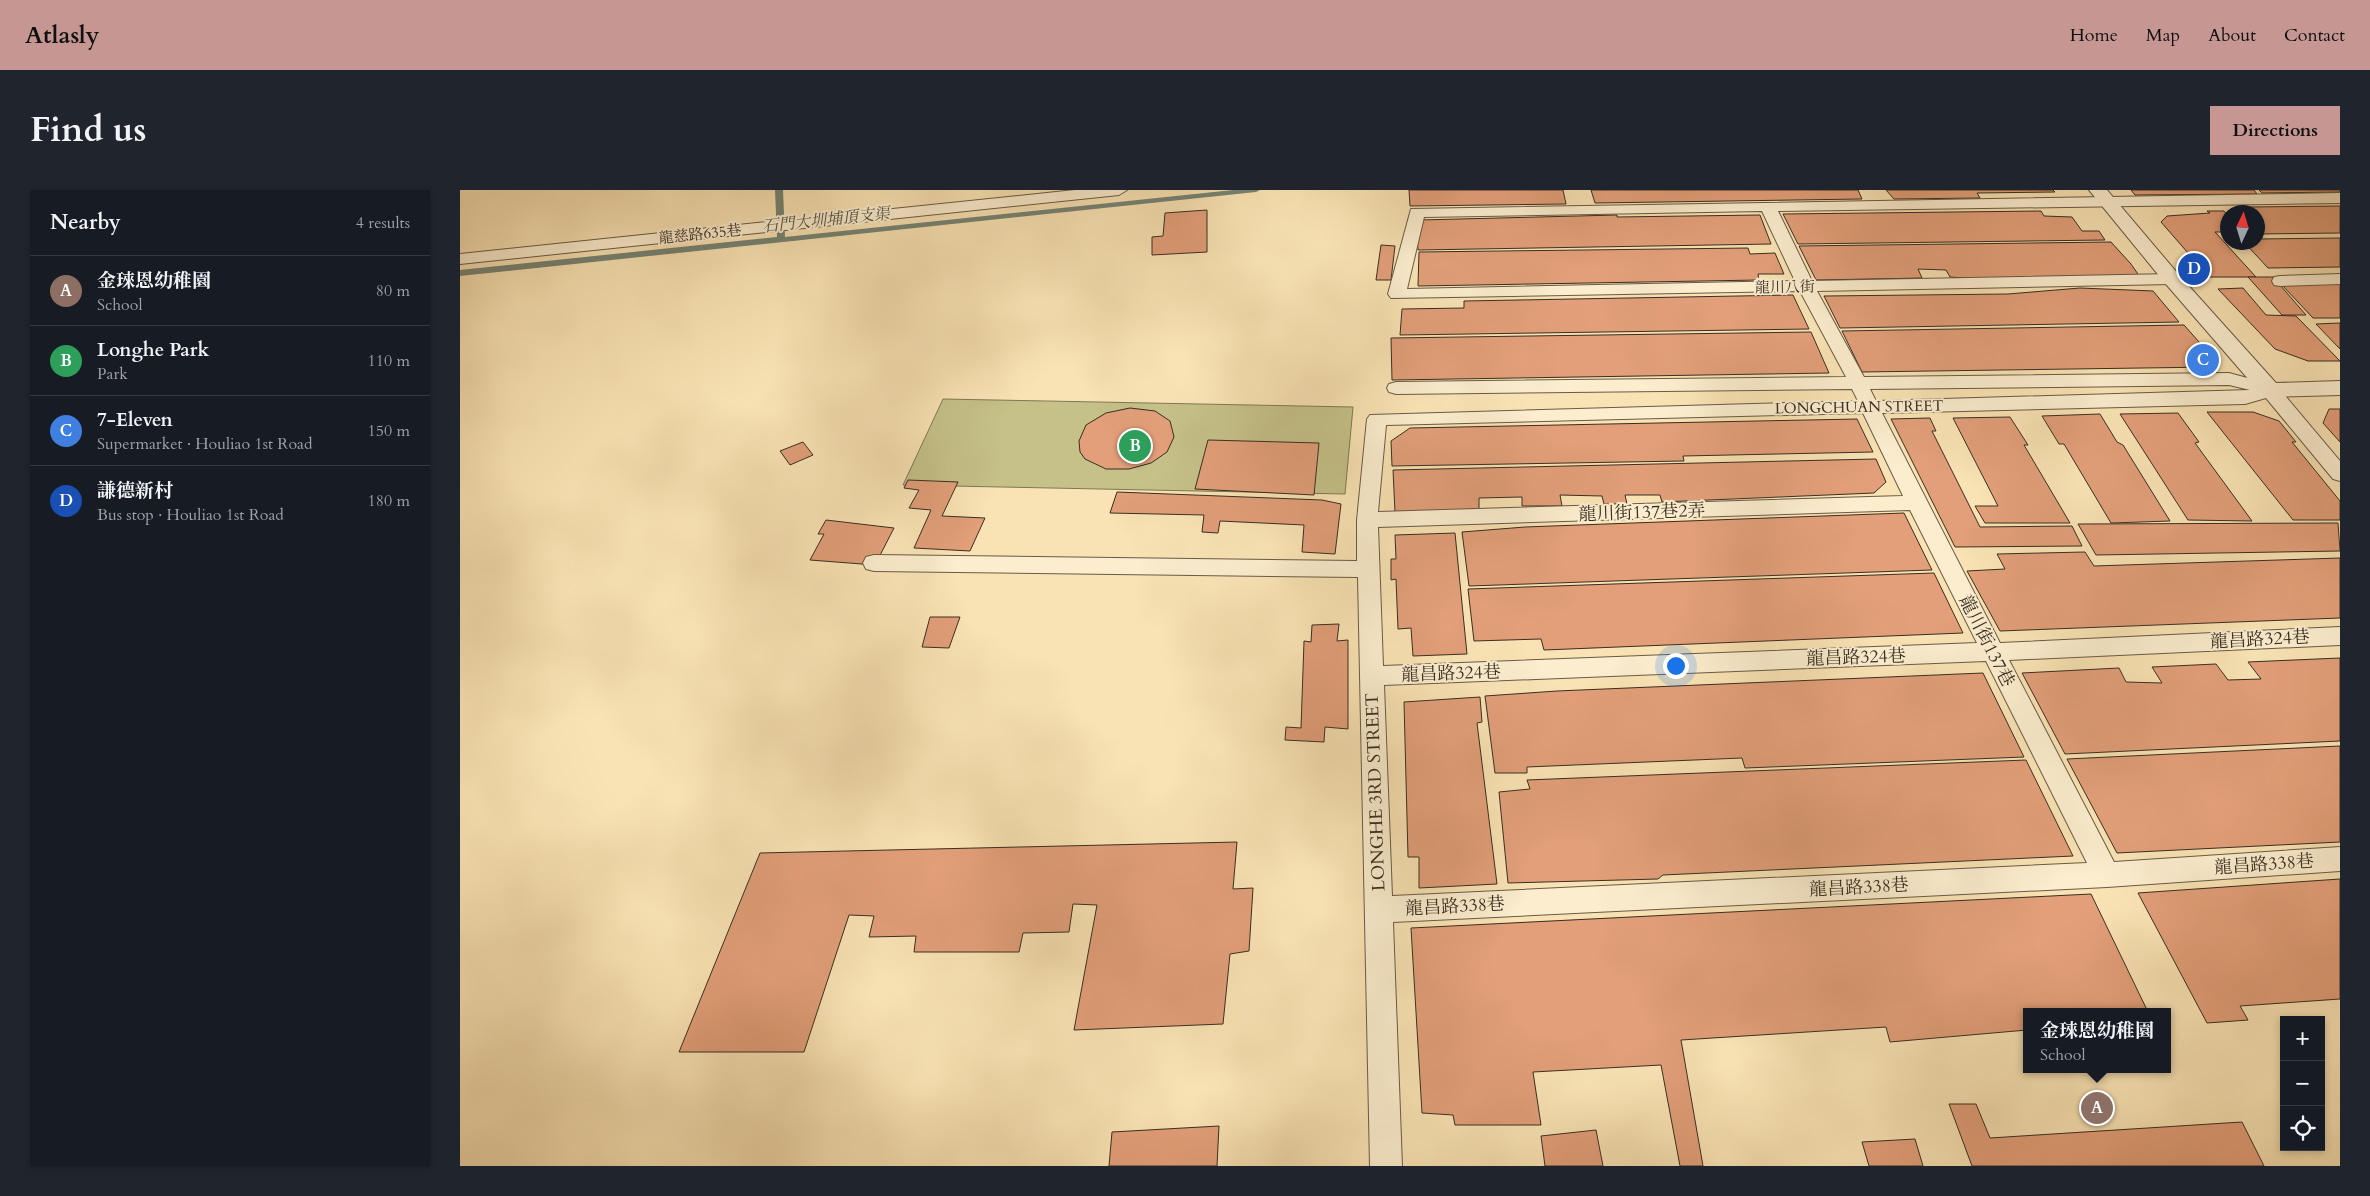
<!DOCTYPE html>
<meta charset="utf-8">
<style>
:root{--surface:#171b24;--page:#20242c;--text:#f1f3f6;--muted:#9ea1a6;--line:#363941;--accent:#c59692}
body{margin:0;font-family:Cardo,"Noto Serif TC",serif;background:var(--page);color:var(--text)}
.controls{position:absolute;right:15px;bottom:15px;display:grid;overflow:hidden;border-radius:0px;box-shadow:0 2px 8px #0003}
.controls button{width:45px;height:45px;display:grid;place-items:center;padding:0;border:0;border-bottom:1px solid var(--line);background:var(--surface);color:var(--text);font:25px sans-serif}
.compass{position:absolute;left:1760px;top:15px;width:45px;height:45px;border-radius:50%;background:var(--surface);box-shadow:0 2px 8px #0003;rotate:4deg}
.you{position:absolute;left:1215px;top:475px;width:18px;height:18px;margin:-12px;border:4px solid #fff;border-radius:50%;background:#1a73e8;box-shadow:0 0 0 8px #1a73e833}
.badge{display:grid;place-items:center;width:32px;height:32px;border-radius:50%;background:var(--accent);color:#fff;font-size:16px;font-weight:700}
.pin{position:absolute;translate:-50% -50%;border:2px solid #fff;box-shadow:0 1px 5px #0006}
.popup{position:absolute;left:1563px;top:818px;width:148px;height:65px;box-sizing:border-box;display:grid;place-content:center;border-radius:0px;background:var(--surface);filter:drop-shadow(0 1px 4px #0005);font-size:16px;white-space:nowrap;color:var(--muted)}
.popup b{font-size:19px;color:var(--text)}
.popup::after{content:'';position:absolute;left:50%;top:100%;margin-left:-10px;border:10px solid transparent;border-top-color:var(--surface)}
.list{margin:0;padding:0;list-style:none}
h2{display:flex;justify-content:space-between;align-items:center;height:65px;margin:0;padding:0 20px;font-size:21px}
h2 small{font-size:16px;font-weight:400;color:var(--muted)}
.list li{display:grid;grid-template-columns:32px 1fr auto;gap:15px;align-items:center;box-sizing:border-box;height:70px;padding:0 20px;border-top:1px solid var(--line)}
.list b{display:block;font-size:19px;white-space:nowrap}
.list p{margin:0;font-size:16px;white-space:nowrap;color:var(--muted)}
.list em{font-size:16px;font-style:normal;color:var(--muted)}
.icon{flex:none;width:28px;height:28px;fill:none;stroke:currentColor;stroke-width:2;stroke-linecap:round;stroke-linejoin:round}
.map{position:relative;flex:none;width:1880px;height:976px;overflow:hidden;border-radius:0px}
header{display:flex;align-items:center;gap:30px;box-sizing:border-box;height:70px;padding:0 25px;background:var(--accent);color:#111}
header strong{font-size:24px}
nav{display:flex;gap:28px;margin-inline-start:auto;font-size:18px}
.intro{display:flex;align-items:center;justify-content:space-between;box-sizing:border-box;height:120px;padding:0 30px}
h1{margin:0;font-size:35px}
.button{padding:12px 22px;border-radius:0px;background:var(--accent);color:#111;font-size:18px;font-weight:700}
main{display:flex;gap:30px;padding:0 30px}
aside{flex:1;background:var(--surface);border-radius:0px;box-shadow:0 2px 8px #0003}
.map>svg:first-child{display:block}
</style>
<header>
<strong>Atlasly</strong>
<nav><a>Home</a><a>Map</a><a>About</a><a>Contact</a></nav>
</header>
<div class="intro"><h1>Find us</h1><a class="button">Directions</a></div>
<main>
<aside>
<h2>Nearby<small>4 results</small></h2>
<ul class="list">
<li><span class="badge" style="background:#8d6e63">A</span><div><b>金琜恩幼稚園</b><p>School</p></div><em>80 m</em></li>
<li><span class="badge" style="background:#2e9e5b">B</span><div><b>Longhe Park</b><p>Park</p></div><em>110 m</em></li>
<li><span class="badge" style="background:#3f7fe0">C</span><div><b>7-Eleven</b><p>Supermarket · Houliao 1st Road</p></div><em>150 m</em></li>
<li><span class="badge" style="background:#1a4fb4">D</span><div><b>謙德新村</b><p>Bus stop · Houliao 1st Road</p></div><em>180 m</em></li>
</ul>
</aside>
<div class="map">
<svg width="1880" height="976" viewBox="0 0 1880 976">
<rect width="100%" height="100%" fill="#f9e3b4"/>
<filter id="stains"><feTurbulence type="fractalNoise" baseFrequency=".004" numOctaves="4"/><feColorMatrix values="0 0 0 0 .2 0 0 0 0 .09 0 0 0 0 .02 0 0 0 .5 -.17"/></filter>
<radialGradient id="worn" r=".72"><stop offset=".6" stop-color="#630" stop-opacity="0"/><stop offset="1" stop-color="#630" stop-opacity=".3"/></radialGradient>
<path fill="#c5c188" stroke="#7e7856" d="M483 209 893 217 885 304 443 295Z"/>
<g fill="none" stroke-linecap="round" stroke-linejoin="round">
<path fill="#758475" fill-rule="evenodd" d="M315 0H323L325 47 773 0H800L796 2 0 86V80L317 47Z"/>
</g>
<g fill="#e29f79" stroke="#382e23">
<path d="M949 0H1103L1106 14 950 16Z"/>
<path d="M1131 0H1398L1402 9 1135 13Z"/>
<path d="M1426 0H1593L1595 2 1517 3 1520 8 1434 9Z"/>
<path d="M1671 0H1794L1797 4 1675 5Z"/>
<path d="M1799 0H1880V2L1802 3Z"/>
<path d="M1880 16V43L1798 44V28H1801L1790 17Z"/>
<path d="M747 20V62L692 65V47L703 46 705 23Z"/>
<path d="M1581 21 1584 26 1612 27 1622 41H1639L1645 50 1338 54 1323 24Z"/>
<path d="M1747 21H1764L1768 26V42H1755L1796 87H1749L1701 32 1707 26 1750 23Z"/>
<path d="M1157 25V27L1300 25 1311 54 958 60 956 36 960 30Z"/>
<path d="M1880 48V77L1808 78 1784 52H1798V49Z"/>
<path d="M1651 52 1671 74 1680 87 1518 89 1490 87 1486 80 1458 79 1462 88 1356 90 1339 56Z"/>
<path d="M921 55 935 56 931 90H916Z"/>
<path d="M1288 58 1290 64 1315 63 1324 84H1298L1299 90 958 96 959 62Z"/>
<path d="M1788 87H1813L1846 125H1822Z"/>
<path d="M1880 94V128H1853L1822 95Z"/>
<path d="M1620 98 1693 101 1719 132 1380 138 1364 106 1548 104Z"/>
<path d="M1783 98 1806 125 1836 126 1880 171H1848L1815 159 1758 99Z"/>
<path d="M1333 105 1349 139 940 145 942 119 1004 118V111Z"/>
<path d="M1880 133V159L1856 134Z"/>
<path d="M1724 135 1755 170 1753 177 1402 182 1382 141Z"/>
<path d="M1351 142 1369 183 932 190 931 148Z"/>
<path d="M670 218 695 221 710 231 714 247 707 262 691 273 669 279H646L625 269 620 262 619 251 626 235 646 223Z"/>
<path d="M1869 219H1880V252L1863 233Z"/>
<path d="M1747 222H1793L1819 231 1836 252H1832L1880 311V330H1833Z"/>
<path d="M1718 223 1739 252 1735 253 1792 331 1728 330 1660 224Z"/>
<path d="M1640 224 1657 252 1663 255 1710 331 1651 333 1604 254H1599L1582 226Z"/>
<path d="M1550 227 1568 255H1564L1610 333H1525L1515 316H1538L1493 228Z"/>
<path d="M1470 228 1476 241H1472L1520 337 1612 336 1622 356 1495 357 1431 229Z"/>
<path d="M1397 229 1413 262 1223 266 1224 271 932 276 931 251 950 238Z"/>
<path d="M748 250 859 253 854 305 735 299Z"/>
<path d="M343 252 353 265 330 275 320 261Z"/>
<path d="M1416 269 1426 292 1414 303 1202 312 1200 305H1165L1167 314H1144L1142 306 1100 305 1102 316H1062V307L1019 308V319L935 322 933 280Z"/>
<path d="M448 290 498 292 482 326 525 328 510 361 454 358 471 320 449 318 459 300 444 298Z"/>
<path d="M657 302 862 310 881 314 875 364 842 362 844 335 760 331 758 343 742 342 744 325 650 323Z"/>
<path d="M1444 323 1472 380 1009 396 1002 342 1065 337Z"/>
<path d="M366 330 434 338 415 375 350 370 364 344H358Z"/>
<path d="M1878 333 1880 361 1636 365 1618 334Z"/>
<path d="M995 343 1007 464 953 466 951 438 938 439 936 389 931 390V369H936L935 345Z"/>
<path d="M1625 362 1634 376 1880 368V428L1540 441 1507 381 1545 379 1537 364Z"/>
<path d="M1474 383 1503 443 1084 460 1081 449 1014 451 1008 399Z"/>
<path d="M470 427H500L489 458 462 457Z"/>
<path d="M879 434 877 451 888 450V539L865 537 864 552 825 550 826 537 841 538 844 451 851 452 852 435Z"/>
<path d="M1880 468V551L1605 564 1562 483 1659 478 1666 492 1702 493 1692 477 1756 474 1768 490 1801 489 1788 472Z"/>
<path d="M1523 483 1564 567 1285 578 1282 568 1067 577V583H1035L1025 506 1097 501Z"/>
<path d="M1020 507 1022 532 1017 533 1037 694 959 698V667H948L944 512Z"/>
<path d="M1880 556V652L1657 663 1607 569Z"/>
<path d="M1566 570 1613 666 1203 685 1198 689 1048 693 1039 602 1070 599 1067 590Z"/>
<path d="M777 652 773 699 793 698 789 761 770 764 763 834 614 840 637 715 613 714 609 742 563 743 559 762H454L456 746 409 747 414 726 389 725 344 862H219L300 663Z"/>
<path d="M1880 689V809L1780 816 1788 830 1747 833 1678 703Z"/>
<path d="M1631 704 1688 822H1567V840L1430 852 1426 837 1221 850 1243 976H1220L1201 875 1073 882 1081 935H995L993 925 962 923 951 738Z"/>
<path d="M1489 914H1516L1530 948 1782 932 1804 976H1512Z"/>
<path d="M759 936 757 976H649L652 942Z"/>
<path d="M1136 940 1143 976H1085L1081 946Z"/>
<path d="M1455 949 1463 976H1409L1402 952Z"/>
</g>
<g fill="none" stroke-linecap="round" stroke-linejoin="round">
<g stroke="#685b47" stroke-width="2">
<g id="lane">
<path d="M615 0H667L659 5 0 74V64Z"/>
<path d="M1880 3V13L1318 21 1352 91 1712 84 1718 85 1720 89 1718 93 1712 94 1357 101 1404 187 1769 183 1817 196 1880 271V291L1873 289 1806 208 1785 214 1422 223 1540 453 1880 437V455L1549 470 1654 672 1880 657V681L1647 697 933 732 942 976H910L898 387 414 381 406 379 403 373 406 367 414 365 897 371V330L907 229 910 225 1398 211 1392 199 936 204 929 202 927 198 929 194 936 192 1386 187 1340 101 931 108 928 104 951 19ZM1302 21 1335 91 947 99 964 27ZM1769 195 1790 200 1416 211 1410 199ZM1403 223 1443 306 918 322 926 235ZM1450 320 1517 453 923 476 918 337ZM1526 471 1627 673 932 706 924 495Z"/>
<path d="M1880 84V94L1820 96 1814 95 1812 91 1814 87 1820 86Z"/>
</g>
</g>
<g stroke="#685b47" stroke-width="2">
<path id="street" d="M1629 0H1647L1719 85 1816 193 1880 191V205L1810 207 1802 205 1705 93Z"/>
</g>
<use href="#lane" fill="#fbedce" fill-rule="evenodd"/>
<use href="#street" fill="#fbedce" fill-rule="evenodd"/>
</g>
<g text-anchor="middle" stroke-width="4" stroke-linejoin="round" paint-order="stroke">
<g font-size="15" fill="#382e23" stroke="#fbedce">
<text transform="translate(240 44) rotate(-6)" y="5">龍慈路635巷</text>
<text transform="translate(1325 97) rotate(-1)" y="5">龍川八街</text>
<text transform="translate(1399 217) rotate(-1)" y="5">LONGCHUAN STREET</text>
</g>
<g font-size="16" font-style="italic" fill="#525245" stroke="#fbedce">
<text transform="translate(366 29) rotate(-6)" y="6">石門大圳埔頂支渠</text>
</g>
<g font-size="18" fill="#382e23" stroke="#fbedce">
<text transform="translate(1182 322) rotate(-2)" y="6">龍川街137巷2弄</text>
<text transform="translate(1800 449) rotate(-3)" y="6">龍昌路324巷</text>
<text transform="translate(1527 451) rotate(63)" y="6">龍川街137巷</text>
<text transform="translate(1396 467) rotate(-2)" y="6">龍昌路324巷</text>
<text transform="translate(991 483) rotate(-2)" y="6">龍昌路324巷</text>
<text transform="translate(915 602) rotate(-92)" y="6">LONGHE 3RD STREET</text>
<text transform="translate(1804 674) rotate(-4)" y="6">龍昌路338巷</text>
<text transform="translate(1399 697) rotate(-3)" y="6">龍昌路338巷</text>
<text transform="translate(995 716) rotate(-3)" y="6">龍昌路338巷</text>
</g>
</g>
<rect width="100%" height="100%" filter="url(#stains)"/>
<rect width="100%" height="100%" fill="url(#worn)"/>
</svg>
<div class="controls">
<button>+</button>
<button>−</button>
<button><svg class="icon" aria-label="locate" viewBox="0 0 24 24"><circle cx="12" cy="12" r="6"/><path d="M12 2v4M12 18v4M2 12h4M18 12h4"/></svg></button>
</div>
<svg class="compass" viewBox="-18 -18 36 36"><path d="M0-13l5 13h-10z" fill="#e53935"/><path d="M0 13l5-13h-10z" fill="#9ea1a6"/></svg>
<div class="you"></div>
<div class="pin badge" style="left:1637px;top:918px;background:#8d6e63">A</div>
<div class="popup"><b>金琜恩幼稚園</b>School</div>
<div class="pin badge" style="left:675px;top:256px;background:#2e9e5b">B</div>
<div class="pin badge" style="left:1743px;top:170px;background:#3f7fe0">C</div>
<div class="pin badge" style="left:1734px;top:79px;background:#1a4fb4">D</div>
</div>
</main>
